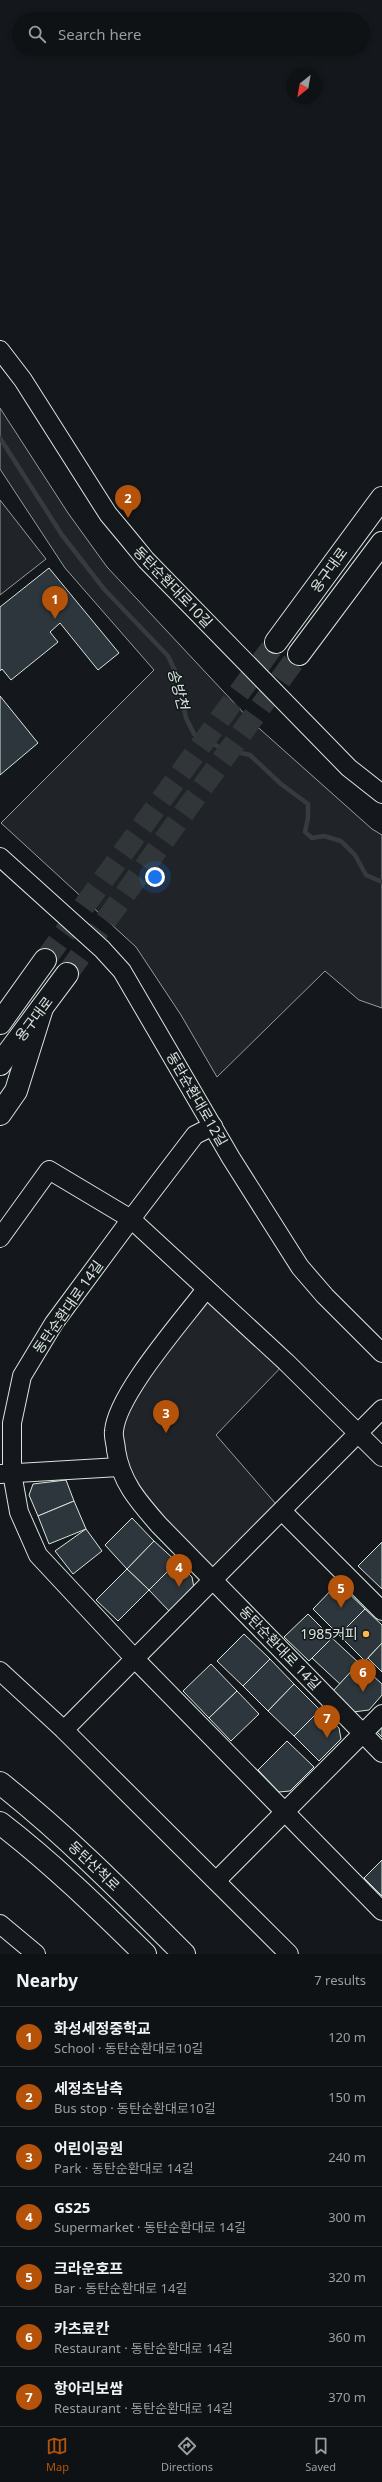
<!DOCTYPE html>
<meta charset="utf-8">
<style>
:root{--surface:#0f1215;--page:#1d2022;--text:#f1f3f6;--muted:#9b9ea0;--line:#2f3234;--accent:#b45309}
body{margin:0;font-family:"Noto Sans","Noto Sans KR",sans-serif;background:var(--page);color:var(--text)}
.compass{position:absolute;left:286px;top:68px;width:36px;height:36px;border-radius:50%;background:var(--surface);box-shadow:0 2px 6px #0003;rotate:211deg}
.you{position:absolute;left:155px;top:877px;width:14px;height:14px;margin:-10px;border:3px solid #fff;border-radius:50%;background:#1a73e8;box-shadow:0 0 0 6px #1a73e833}
.badge{display:grid;place-items:center;width:26px;height:26px;border-radius:50%;background:var(--accent);color:#fff;font-size:13px;font-weight:700}
.pin{position:absolute;translate:-50% -33px;filter:drop-shadow(0 1px 2px #0008)}
.pin::after{content:'';position:absolute;top:21px;width:14px;height:12px;background:inherit;clip-path:polygon(0 0,100% 0,50% 100%)}
.list{margin:0;padding:0;list-style:none}
h2{display:flex;justify-content:space-between;align-items:center;height:52px;margin:0;padding:0 16px;font-size:17px}
h2 small{font-size:13px;font-weight:400;color:var(--muted)}
.list li{display:grid;grid-template-columns:26px 1fr auto;gap:12px;align-items:center;box-sizing:border-box;height:60px;padding:0 16px;border-top:1px solid var(--line)}
.list b{display:block;font-size:15px;white-space:nowrap}
.list p{margin:0;font-size:13px;white-space:nowrap;color:var(--muted)}
.list em{font-size:13px;font-style:normal;color:var(--muted)}
.icon{flex:none;width:22px;height:22px;fill:none;stroke:currentColor;stroke-width:2;stroke-linecap:round;stroke-linejoin:round}
.map{position:relative;flex:none;width:382px;height:1954px;overflow:hidden}
.search{position:absolute;background:var(--surface);box-shadow:0 2px 6px #0003;left:12px;right:12px;top:12px;height:44px;display:flex;align-items:center;gap:10px;box-sizing:border-box;padding:0 14px;border-radius:22px;color:var(--muted);font-size:15px}
.sheet{height:472px;background:var(--surface)}
nav{display:flex;justify-content:space-around;align-items:center;box-sizing:border-box;height:56px;border-top:1px solid var(--line);background:var(--surface);font-size:11px;color:var(--muted)}
nav a{display:grid;justify-items:center;gap:2px}
nav .on{color:var(--accent)}
.map>svg:first-child{display:block}
</style>
<div class="map">
<svg width="382" height="1954" viewBox="0 0 382 1954">
<rect width="100%" height="100%" fill="#14181c"/>
<g fill="#202428" stroke="#939e99">
<path d="M0 408 68 513 107 567 252 722 372 829 382 835V1008L359 1000 325 971 217 1077 181 1015 136 947 1 823 154 670 65 568 0 469Z"/>
<path d="M0 500 46 559 0 595Z"/>
<path d="M206 1289 286 1362 216 1435 282 1511 213 1580 119 1467 122 1406Z"/>
</g>
<g fill="none" stroke-linecap="round" stroke-linejoin="round">
<path stroke="#363b3e" stroke-width="4.5" d="M0 438 62 535 104 589 168 656 177 675 186 718 194 734 223 749 250 755 281 784 308 804V818L305 832 312 838 324 836 341 841 355 855 366 875 382 882"/>
</g>
<g fill="#2c363c" stroke="#d8e6dc">
<path d="M49 568 119 653 98 670 60 623 50 632 58 642 11 680 2 669 0 671V607Z"/>
<path d="M0 696 38 743 0 775Z"/>
<path d="M66 1480 74 1501 38 1516 29 1495 33 1484Z"/>
<path d="M74 1501 86 1529 49 1544 38 1516Z"/>
<path d="M132 1518 154 1541 127 1569 105 1545Z"/>
<path d="M86 1529 102 1551 73 1574 55 1551Z"/>
<path d="M154 1541 177 1562 149 1590 127 1569Z"/>
<path d="M382 1542V1589L358 1566Z"/>
<path d="M177 1562 192 1577 194 1588 170 1612 149 1590Z"/>
<path d="M127 1569 149 1590 118 1621 96 1600Z"/>
<path d="M338 1583 365 1609 339 1635 313 1609Z"/>
<path d="M365 1609 382 1625V1643L365 1661 339 1635Z"/>
<path d="M308 1614 332 1638 309 1661 284 1637Z"/>
<path d="M244 1634 270 1659 243 1686 217 1661Z"/>
<path d="M332 1638 359 1663 340 1684 312 1658Z"/>
<path d="M382 1643V1672L368 1658Z"/>
<path d="M270 1659 294 1684 268 1711 243 1686Z"/>
<path d="M359 1663 382 1684V1695L369 1710 353 1712 332 1692Z"/>
<path d="M211 1664 237 1691 209 1718 183 1691Z"/>
<path d="M294 1684 320 1710 294 1736 268 1711Z"/>
<path d="M237 1691 259 1714 231 1741 209 1718Z"/>
<path d="M320 1710 339 1728 341 1739 319 1761 294 1736Z"/>
<path d="M382 1725V1737L376 1731Z"/>
<path d="M287 1741 314 1767 290 1791 279 1792 258 1770Z"/>
<path d="M382 1860V1896L364 1878Z"/>
</g>
<g fill="none" stroke-linecap="round" stroke-linejoin="round">
<g stroke="#313739" stroke-width="22" stroke-dasharray="22 11" stroke-linecap="butt">
<path d="M45 960 276 642"/>
<path d="M67 974 299 654"/>
</g>
<g stroke="#d8e6dc" stroke-width="20">
<g id="minor">
<path d="M0 350 23 380 108 514 128 538 146 560 349 768 382 794"/>
<path d="M0 857 102 949 122 971 231 1158 300 1267 325 1296 382 1353"/>
<path d="M213 1126 195 1135 131 1219 54 1323 22 1376 12 1423V1473L19 1512 38 1555 135 1659 382 1911"/>
<path d="M0 1238 49 1170 131 1219 286 1362 382 1457"/>
<path d="M206 1289C183 1320 117 1394 114 1431 113 1437 116 1444 116 1450 121 1482 138 1501 159 1525L382 1753"/>
<path d="M0 1474 119 1467"/>
<path d="M282 1511 382 1611"/>
<path d="M0 1671 64 1730 289 1954"/>
<path d="M64 1730 382 1409"/>
<path d="M216 1881 382 1714"/>
<path d="M0 1924 36 1954"/>
</g>
</g>
<g stroke="#d8e6dc" stroke-width="24">
<g id="major">
<path d="M0 1783C66 1835 125 1895 184 1954"/>
<path d="M0 1823C52 1863 98 1908 145 1954"/>
</g>
</g>
<g stroke="#d8e6dc" stroke-width="24">
<g id="highway">
<path d="M276 642 382 498"/>
<path d="M299 654 382 543"/>
<path d="M0 1023 45 960"/>
<path d="M0 1064 67 974"/>
<path d="M0 1114 16 1091 42 1008"/>
</g>
</g>
<use href="#minor" stroke="#14181c" stroke-width="18"/>
<use href="#major" stroke="#14181c" stroke-width="22"/>
<use href="#highway" stroke="#14181c" stroke-width="22"/>
</g>
<circle fill="#ffb74d" stroke="#14181c" stroke-width="1.5" cx="366" cy="1634" r="4"/>
<g text-anchor="middle" stroke-width="3" stroke-linejoin="round" paint-order="stroke">
<g font-size="14" fill="#d8e6dc" stroke="#14181c">
<text transform="translate(329 570) rotate(-54)" y="5">용구대로</text>
<text transform="translate(173 587) rotate(46)" y="5">동탄순환대로10길</text>
<text transform="translate(34 1019) rotate(-53)" y="5">용구대로</text>
<text transform="translate(197 1099) rotate(60)" y="5">동탄순환대로12길</text>
<text transform="translate(68 1307) rotate(-55)" y="5">동탄순환대로 14길</text>
<text transform="translate(280 1648) rotate(46)" y="5">동탄순환대로 14길</text>
<text transform="translate(94 1866) rotate(44)" y="5">동탄산척로</text>
</g>
<g font-size="14" fill="#d8e6dc" stroke="#14181c" text-anchor="end">
<text x="358" y="1639">1985커피</text>
</g>
<g font-size="15" font-style="italic" fill="#d8e6dc" stroke="#14181c">
<text transform="translate(178 689) rotate(75)" y="5">송방천</text>
</g>
</g>
</svg>
<svg class="compass" viewBox="-18 -18 36 36"><path d="M0-13l5 13h-10z" fill="#e53935"/><path d="M0 13l5-13h-10z" fill="#9b9ea0"/></svg>
<div class="you"></div>
<div class="pin badge" style="left:55px;top:619px">1</div>
<div class="pin badge" style="left:128px;top:518px">2</div>
<div class="pin badge" style="left:166px;top:1433px">3</div>
<div class="pin badge" style="left:179px;top:1587px">4</div>
<div class="pin badge" style="left:341px;top:1608px">5</div>
<div class="pin badge" style="left:363px;top:1692px">6</div>
<div class="pin badge" style="left:327px;top:1738px">7</div>
<div class="search"><svg class="icon" aria-label="search" viewBox="0 0 24 24"><circle cx="10" cy="10" r="6"/><path d="M15 15l6 6"/></svg>Search here</div>
</div>
<section class="sheet">
<h2>Nearby<small>7 results</small></h2>
<ul class="list">
<li><span class="badge">1</span><div><b>화성세정중학교</b><p>School · 동탄순환대로10길</p></div><em>120 m</em></li>
<li><span class="badge">2</span><div><b>세정초남측</b><p>Bus stop · 동탄순환대로10길</p></div><em>150 m</em></li>
<li><span class="badge">3</span><div><b>어린이공원</b><p>Park · 동탄순환대로 14길</p></div><em>240 m</em></li>
<li><span class="badge">4</span><div><b>GS25</b><p>Supermarket · 동탄순환대로 14길</p></div><em>300 m</em></li>
<li><span class="badge">5</span><div><b>크라운호프</b><p>Bar · 동탄순환대로 14길</p></div><em>320 m</em></li>
<li><span class="badge">6</span><div><b>카츠료칸</b><p>Restaurant · 동탄순환대로 14길</p></div><em>360 m</em></li>
<li><span class="badge">7</span><div><b>항아리보쌈</b><p>Restaurant · 동탄순환대로 14길</p></div><em>370 m</em></li>
</ul>
</section>
<nav>
<a class="on"><svg class="icon" aria-label="map" viewBox="0 0 24 24"><path d="M3 6l6-2 6 2 6-2v14l-6 2-6-2-6 2zM9 4v14M15 6v14"/></svg>Map</a>
<a><svg class="icon" aria-label="directions" viewBox="0 0 24 24"><path d="M12 3l9 9-9 9-9-9zM9 14v-3h6M13 9l2 2-2 2"/></svg>Directions</a>
<a><svg class="icon" aria-label="saved" viewBox="0 0 24 24"><path d="M7 4h10v16l-5-4-5 4z"/></svg>Saved</a>
</nav>
